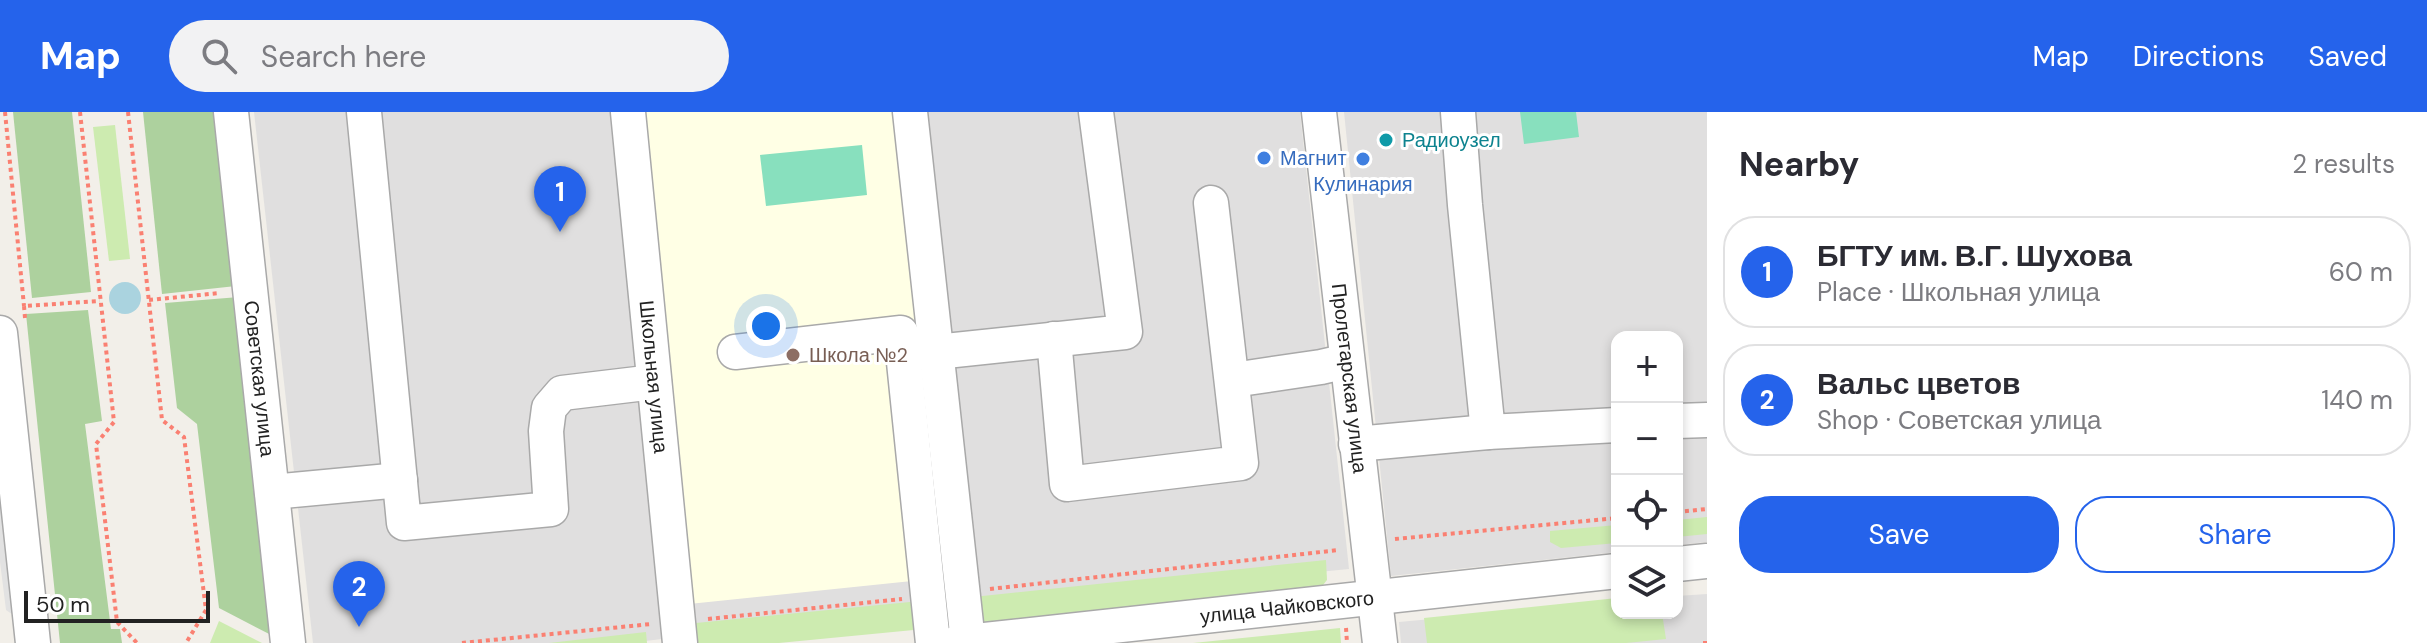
<!DOCTYPE html>
<meta charset="utf-8">
<style>
:root{--surface:#fff;--page:#f2f2f3;--text:#2b2b33;--muted:#7c7c81;--line:#e1e1e2;--accent:#2563eb}
body{margin:0;font-family:"DM Sans",sans-serif;background:var(--page);color:var(--text)}
.controls{position:absolute;right:24px;bottom:24px;display:grid;overflow:hidden;border-radius:16px;box-shadow:0 4px 12px #0003}
.controls button{width:72px;height:72px;display:grid;place-items:center;padding:0;border:0;border-bottom:2px solid var(--line);background:var(--surface);color:var(--text);font:40px sans-serif}
.scale{position:absolute;left:24px;bottom:20px;width:186px;box-sizing:border-box;padding-left:8px;border:4px solid #222;border-top:0;font-size:22px;line-height:28px;white-space:nowrap;color:#222;-webkit-text-stroke:6px #fff;paint-order:stroke}
.you{position:absolute;left:766px;top:214px;width:28px;height:28px;margin:-20px;border:6px solid #fff;border-radius:50%;background:#1a73e8;box-shadow:0 0 0 12px #1a73e833}
.badge{display:grid;place-items:center;width:52px;height:52px;border-radius:50%;background:var(--accent);color:#fff;font-size:26px;font-weight:700}
.pin{position:absolute;translate:-50% -66px;filter:drop-shadow(0 2px 4px #0008)}
.pin::after{content:'';position:absolute;top:42px;width:28px;height:24px;background:inherit;clip-path:polygon(0 0,100% 0,50% 100%)}
.list{margin:0;padding:0;list-style:none}
h2{display:flex;justify-content:space-between;align-items:center;height:104px;margin:0;padding:0 32px;font-size:34px}
h2 small{font-size:26px;font-weight:400;color:var(--muted)}
.list li{display:grid;grid-template-columns:52px 1fr auto;gap:24px;align-items:center;box-sizing:border-box;height:112px;margin:0 16px 16px;padding:0 16px;border:2px solid var(--line);border-radius:32px}
.list b{display:block;font-size:30px;white-space:nowrap}
.list p{margin:0;font-size:26px;white-space:nowrap;color:var(--muted)}
.list em{font-size:26px;font-style:normal;color:var(--muted)}
.actions{display:flex;gap:16px;padding:24px 32px}
.actions a{flex:1;padding:18px 0;border:2px solid var(--accent);border-radius:32px;text-align:center;font-size:28px;color:var(--accent)}
.actions .main{background:var(--accent);color:#fff}
.icon{flex:none;width:44px;height:44px;fill:none;stroke:currentColor;stroke-width:2;stroke-linecap:round;stroke-linejoin:round}
.map{position:relative;flex:none;width:1707px;height:531px;overflow:hidden}
header{display:flex;align-items:center;gap:48px;box-sizing:border-box;height:112px;padding:0 40px;background:var(--accent);color:#fff}
header strong{font-size:38px}
nav{display:flex;gap:44px;margin-inline-start:auto;font-size:28px}
.search{width:560px;height:72px;background:var(--page);display:flex;align-items:center;gap:20px;box-sizing:border-box;padding:0 28px;border-radius:44px;color:var(--muted);font-size:30px}
main{display:flex}
aside{flex:1;background:var(--surface)}
.map>svg:first-child{display:block}
</style>
<header>
<strong>Map</strong>
<div class="search"><svg class="icon" aria-label="search" viewBox="0 0 24 24"><circle cx="10" cy="10" r="6"/><path d="M15 15l6 6"/></svg>Search here</div>
<nav><a>Map</a><a>Directions</a><a>Saved</a></nav>
</header>
<main>
<div class="map">
<svg width="1707" height="531" viewBox="0 0 1707 531">
<rect width="100%" height="100%" fill="#f2efe9"/>
<g fill="#e0dfdf">
<path d="M254 0H620L678 525 629 531H313Z"/>
<path d="M640 0H1300L1349 457 691 521Z"/>
<path d="M1344 0H1707V430L1677 433V225H1617V440L1391 464Z"/>
<path d="M1707 482V531H1401L1399 510 1617 490V501H1677V484Z"/>
</g>
<path fill="#ffffe5" d="M642 0H899L941 466 689 492Z"/>
<g fill="#cdebb0">
<path d="M115 13 130 147 109 149 93 15Z"/>
<path d="M1707 405V422L1677 425V408Z"/>
<path d="M1617 413V431L1561 436 1550 430V419Z"/>
<path d="M1326 448 1327 468 1319 478 976 512 973 485Z"/>
<path d="M1617 486V501H1662L1666 527 1626 531H1427L1424 506Z"/>
<path d="M920 489 924 517 779 531H688L686 512Z"/>
<path d="M219 509 262 531H210Z"/>
<path d="M1340 516 1341 531H1192H1193Z"/>
<path d="M646 520 647 531H549Z"/>
</g>
<g fill="#add19e">
<path d="M13 0H72L91 180 32 186Z"/>
<path d="M143 0H218L236 174 162 182Z"/>
<path d="M239 185 275 525 219 496 197 312 177 296 165 191Z"/>
<path d="M88 198 102 309 85 312 111 517H120L122 531H60L26 202Z"/>
</g>
<g fill="#88e0be">
<path d="M1520 0H1576L1579 25 1524 32Z"/>
<path d="M862 33 867 83 766 94 760 43Z"/>
</g>
<path fill="#e2e2e2" d="M0 291 25 511 6 498 0 450Z"/>
<circle fill="#aad3df" cx="125" cy="186" r="16"/>
<g fill="none" stroke-linecap="round" stroke-linejoin="round">
<g stroke="#a9a9a9" stroke-width="37">
<g id="minor">
<path id="s1" d="M231 0 288 531"/>
<path d="M364 0 404 411 551 397 546 319 549 296 562 281 654 270"/>
<path id="s2" d="M628 0 680 531"/>
<path d="M910 0 968 530"/>
<path id="s3" d="M1319 0 1380 531"/>
<path d="M1458 0 1465 93 1488 320 1617 313"/>
<path d="M0 221 33 531"/>
<path d="M1054 227 1067 372 1241 351 1211 91"/>
<path d="M735 240 901 221 933 531"/>
<path d="M936 240 1125 220 1096 0"/>
<path d="M1233 268 1321 255 1347 249"/>
<path d="M1677 309 1707 308"/>
<path d="M1356 332 1488 320"/>
<path d="M272 380 400 368"/>
<path d="M1677 452 1707 449"/>
<path id="s4" d="M957 531 1617 459"/>
</g>
</g>
<g stroke="#fa8072" stroke-width="4" stroke-dasharray="4 4" stroke-linecap="butt">
<path d="M5 0 24 194"/>
<path d="M80 0 114 310 96 332 117 510 137 531"/>
<path d="M128 0 162 308 184 325 206 498 186 531"/>
<path d="M149 188 220 181"/>
<path d="M25 206 24 194 100 189"/>
<path d="M1677 400 1707 397"/>
<path d="M1395 427 1617 406"/>
<path d="M990 477 1339 438"/>
<path d="M708 507 902 487"/>
<path d="M1346 516 1347 531"/>
<path d="M462 531 651 512"/>
<path d="M1703 531H1707"/>
</g>
<use href="#minor" stroke="#fff" stroke-width="34"/>
</g>
<circle fill="#0f9aa8" stroke="#fff" stroke-width="3" cx="1386" cy="28" r="8"/>
<g fill="#3f7fe0" stroke="#fff" stroke-width="3">
<circle cx="1264" cy="46" r="8"/>
<circle cx="1363" cy="47" r="8"/>
</g>
<circle fill="#8d6e63" stroke="#fff" stroke-width="3" cx="793" cy="243" r="8"/>
<g text-anchor="middle" stroke-width="6" stroke-linejoin="round" paint-order="stroke">
<g font-size="20" fill="#0d838f" stroke="#fff" text-anchor="start">
<text x="1402" y="35">Радиоузел</text>
</g>
<g font-size="20" fill="#366cbe" stroke="#fff" text-anchor="start">
<text x="1280" y="53">Магнит</text>
<text x="1363" y="79" text-anchor="middle">Кулинария</text>
</g>
<g font-size="20" fill="#785e54" stroke="#fff" text-anchor="start">
<text x="809" y="250">Школа №2</text>
</g>
<g font-size="20" fill="#222" stroke="#fff">
<text dy="7" stroke="none"><textPath href="#s1" startOffset="268">Советская улица</textPath></text>
<text dy="7" stroke="none"><textPath href="#s2" startOffset="266">Школьная улица</textPath></text>
<text dy="7" stroke="none"><textPath href="#s3" startOffset="268">Пролетарская улица</textPath></text>
<text dy="7" stroke="none"><textPath href="#s4" startOffset="332">улица Чайковского</textPath></text>
</g>
</g>
</svg>
<div class="controls">
<button>+</button>
<button>−</button>
<button><svg class="icon" aria-label="locate" viewBox="0 0 24 24"><circle cx="12" cy="12" r="6"/><path d="M12 2v4M12 18v4M2 12h4M18 12h4"/></svg></button>
<button><svg class="icon" aria-label="layers" viewBox="0 0 24 24"><path d="M12 4l9 5-9 5-9-5zM3 14l9 5 9-5"/></svg></button>
</div>
<div class="scale">50 m</div>
<div class="you"></div>
<div class="pin badge" style="left:560px;top:120px">1</div>
<div class="pin badge" style="left:359px;top:515px">2</div>
</div>
<aside>
<h2>Nearby<small>2 results</small></h2>
<ul class="list">
<li><span class="badge">1</span><div><b>БГТУ им. В.Г. Шухова</b><p>Place · Школьная улица</p></div><em>60 m</em></li>
<li><span class="badge">2</span><div><b>Вальс цветов</b><p>Shop · Советская улица</p></div><em>140 m</em></li>
</ul>
<div class="actions"><a class="main">Save</a><a>Share</a></div>
</aside>
</main>
